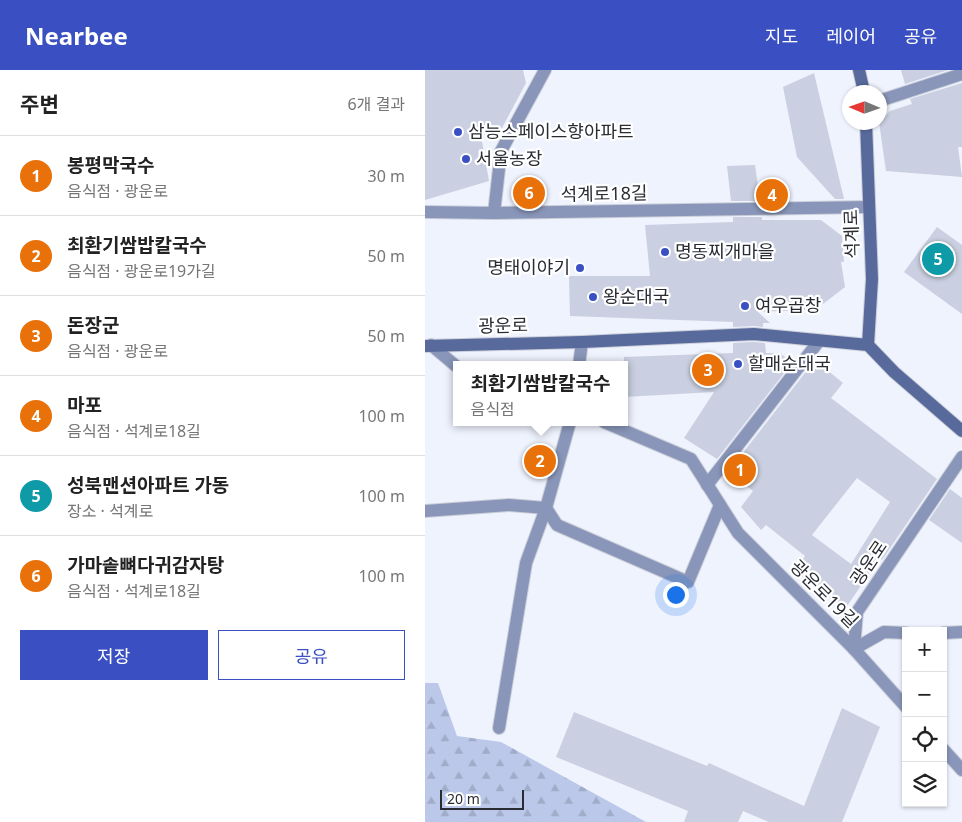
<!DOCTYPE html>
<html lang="ko">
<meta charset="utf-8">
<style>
:root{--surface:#fff;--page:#f2f2f2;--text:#222;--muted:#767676;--line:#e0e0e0;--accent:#394fc2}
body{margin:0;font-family:"Noto Sans","Noto Sans KR",sans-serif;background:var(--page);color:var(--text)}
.controls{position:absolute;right:15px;bottom:15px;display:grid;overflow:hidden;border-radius:0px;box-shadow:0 1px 4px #0004}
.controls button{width:45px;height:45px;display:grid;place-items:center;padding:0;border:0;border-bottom:1px solid var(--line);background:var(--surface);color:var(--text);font:25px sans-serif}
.compass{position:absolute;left:417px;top:15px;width:45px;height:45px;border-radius:50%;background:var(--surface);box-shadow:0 1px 4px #0004;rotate:272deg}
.scale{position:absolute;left:15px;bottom:12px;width:84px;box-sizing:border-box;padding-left:5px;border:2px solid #292c32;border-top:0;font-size:14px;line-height:18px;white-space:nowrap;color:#292c32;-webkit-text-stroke:4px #fff;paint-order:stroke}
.you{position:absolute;left:250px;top:524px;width:18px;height:18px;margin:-12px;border:4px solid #fff;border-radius:50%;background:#1a73e8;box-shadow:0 0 0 8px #1a73e833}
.badge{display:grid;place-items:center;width:32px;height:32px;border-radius:50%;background:var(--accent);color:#fff;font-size:16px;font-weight:700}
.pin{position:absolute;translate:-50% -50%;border:2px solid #fff;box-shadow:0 1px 5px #0006}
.popup{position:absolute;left:28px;top:291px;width:175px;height:65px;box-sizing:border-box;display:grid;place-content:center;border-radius:0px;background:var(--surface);filter:drop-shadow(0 1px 4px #0005);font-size:16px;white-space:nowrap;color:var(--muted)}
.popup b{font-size:19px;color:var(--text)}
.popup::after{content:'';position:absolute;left:50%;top:100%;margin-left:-10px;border:10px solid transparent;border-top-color:var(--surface)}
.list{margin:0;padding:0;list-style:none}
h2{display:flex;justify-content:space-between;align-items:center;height:65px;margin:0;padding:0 20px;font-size:21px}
h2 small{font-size:16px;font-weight:400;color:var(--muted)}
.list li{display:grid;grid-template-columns:32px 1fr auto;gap:15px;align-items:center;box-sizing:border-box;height:80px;padding:0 20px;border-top:1px solid var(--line)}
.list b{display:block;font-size:19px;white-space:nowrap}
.list p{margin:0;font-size:16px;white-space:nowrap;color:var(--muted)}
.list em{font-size:16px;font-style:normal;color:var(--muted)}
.actions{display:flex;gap:10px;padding:15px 20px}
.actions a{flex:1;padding:11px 0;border:1px solid var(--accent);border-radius:0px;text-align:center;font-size:18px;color:var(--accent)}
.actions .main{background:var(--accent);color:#fff}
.icon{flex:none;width:28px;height:28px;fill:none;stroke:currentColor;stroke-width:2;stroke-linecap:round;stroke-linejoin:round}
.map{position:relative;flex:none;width:537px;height:752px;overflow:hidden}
header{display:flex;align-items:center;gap:30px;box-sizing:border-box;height:70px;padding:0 25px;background:var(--accent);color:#fff}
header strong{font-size:24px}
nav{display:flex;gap:28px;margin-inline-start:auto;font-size:18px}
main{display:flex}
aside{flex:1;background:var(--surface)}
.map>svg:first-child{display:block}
</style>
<header>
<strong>Nearbee</strong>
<nav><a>지도</a><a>레이어</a><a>공유</a></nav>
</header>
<main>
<aside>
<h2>주변<small>6개 결과</small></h2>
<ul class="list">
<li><span class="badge" style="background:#e8710a">1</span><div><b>봉평막국수</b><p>음식점 · 광운로</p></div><em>30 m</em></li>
<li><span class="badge" style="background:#e8710a">2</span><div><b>최환기쌈밥칼국수</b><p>음식점 · 광운로19가길</p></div><em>50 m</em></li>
<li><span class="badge" style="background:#e8710a">3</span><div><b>돈장군</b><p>음식점 · 광운로</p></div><em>50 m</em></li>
<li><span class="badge" style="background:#e8710a">4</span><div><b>마포</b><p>음식점 · 석계로18길</p></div><em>100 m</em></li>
<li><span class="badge" style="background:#0f9aa8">5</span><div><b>성북맨션아파트 가동</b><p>장소 · 석계로</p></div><em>100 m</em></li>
<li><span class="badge" style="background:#e8710a">6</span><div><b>가마솥뼈다귀감자탕</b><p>음식점 · 석계로18길</p></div><em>100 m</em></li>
</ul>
<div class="actions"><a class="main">저장</a><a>공유</a></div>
</aside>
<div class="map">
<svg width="537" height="752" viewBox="0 0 537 752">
<defs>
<pattern id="forest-firs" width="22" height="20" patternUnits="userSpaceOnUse" patternTransform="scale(1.25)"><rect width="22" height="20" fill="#bbc8ea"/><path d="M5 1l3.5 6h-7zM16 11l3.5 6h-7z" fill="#a1acc9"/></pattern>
</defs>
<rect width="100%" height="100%" fill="#eff3fe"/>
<path fill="url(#forest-firs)" d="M0 613H13L32 666 76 672 221 752H0Z"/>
<g fill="#cad0e1" fill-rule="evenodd">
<path d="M0 0H98L101 13 77 58 56 66 64 111 0 130Z"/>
<path d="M476 0H523L480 14Z"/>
<path d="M389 3 419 129H410L372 87 358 17Z"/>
<path d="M537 13V77H533L537 107 461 101 454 52 465 41 487 34 485 29Z"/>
<path d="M330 95 335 131H306L302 96Z"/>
<path d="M308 147H337V150H396L417 166 419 192H416L420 217 398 234 380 235V240L333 242 345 253H338V257L329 256 308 257V252L145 246 144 206H225L220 155 308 152Z"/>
<path d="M512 157 537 175V244L479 202Z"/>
<path d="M329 272 340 273 341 283H355L367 293 292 389 259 368 289 322 199 327V287L308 283V273Z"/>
<path d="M390 290 418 313 406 328 512 409 457 490 455 488 420 539 370 501 380 486 341 455 336 460 316 437 328 421 303 402ZM432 408 465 432 426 494 387 465Z"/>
<path d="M525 419 537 428V473L504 450Z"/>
<path d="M417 638 455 657 417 752H344L318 741 313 752H259L263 741 131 687 149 642 282 696 284 693 379 736Z"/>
</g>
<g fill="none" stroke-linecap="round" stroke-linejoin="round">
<g stroke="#cbcfd9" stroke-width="14">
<g id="street">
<path d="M454 31 537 4"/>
<path d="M0 142 69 143 444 137"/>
<path d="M69 143 76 81 120 0"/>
<path d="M6 275 31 296"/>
<path d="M154 295 157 272"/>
<path d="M179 352 266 389 313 463 429 579 481 637"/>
<path d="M282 415 394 271"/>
<path d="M0 441 84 435 121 438 132 455 263 512 295 435"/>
<path d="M518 563 537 562"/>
<path d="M429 579 432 542 537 387"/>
<path d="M429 579 459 562 481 563"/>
<path d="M74 658 101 493 121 438 145 352"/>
<path d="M518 679 537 700"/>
</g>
</g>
<g stroke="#cbcfd9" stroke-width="14">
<g id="secondary">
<path d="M434 0 439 22"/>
<path d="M441 52 447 209 443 275"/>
<path d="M0 276 157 272 329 264 443 275 469 302 537 361"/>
</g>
</g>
<use href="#street" stroke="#8996b9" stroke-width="12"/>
<use href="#secondary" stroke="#58699b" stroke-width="12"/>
</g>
<g fill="#394fc2" stroke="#fff" stroke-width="2">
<circle cx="33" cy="62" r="5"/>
<circle cx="41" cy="89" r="5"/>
<circle cx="240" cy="182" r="5"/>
<circle cx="155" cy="198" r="5"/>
<circle cx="168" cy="227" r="5"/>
<circle cx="320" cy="236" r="5"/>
<circle cx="313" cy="294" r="5"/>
</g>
<g text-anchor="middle" stroke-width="4.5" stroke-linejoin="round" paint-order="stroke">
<g font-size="18" fill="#292c32" stroke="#fff" text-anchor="start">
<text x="43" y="68">삼능스페이스향아파트</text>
<text x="51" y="95">서울농장</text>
<text x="250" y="188">명동찌개마을</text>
<text x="145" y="204" text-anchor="end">명태이야기</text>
<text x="178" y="233">왕순대국</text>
<text x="330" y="242">여우곱창</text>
<text x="323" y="300">할매순대국</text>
</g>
<g font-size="18" fill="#292c32" stroke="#fff">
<text transform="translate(179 124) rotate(-1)" y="6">석계로18길</text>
<text transform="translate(427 164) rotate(-92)" y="6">석계로</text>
<text transform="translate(78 256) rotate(-1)" y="6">광운로</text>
<text transform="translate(444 493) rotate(-56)" y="6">광운로</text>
<text transform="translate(399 524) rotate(45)" y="6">광운로19길</text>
</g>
</g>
</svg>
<div class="controls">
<button>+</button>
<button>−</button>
<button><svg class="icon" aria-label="locate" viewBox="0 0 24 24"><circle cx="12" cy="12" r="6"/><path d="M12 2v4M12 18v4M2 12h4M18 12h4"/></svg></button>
<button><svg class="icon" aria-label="layers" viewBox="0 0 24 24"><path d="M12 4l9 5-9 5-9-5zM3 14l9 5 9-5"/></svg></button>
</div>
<svg class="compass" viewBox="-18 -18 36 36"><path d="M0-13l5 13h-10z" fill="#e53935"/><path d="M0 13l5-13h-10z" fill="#767676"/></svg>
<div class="scale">20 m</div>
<div class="you"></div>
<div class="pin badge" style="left:315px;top:400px;background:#e8710a">1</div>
<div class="pin badge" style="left:115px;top:391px;background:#e8710a">2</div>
<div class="popup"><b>최환기쌈밥칼국수</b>음식점</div>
<div class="pin badge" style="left:283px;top:300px;background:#e8710a">3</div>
<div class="pin badge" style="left:347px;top:125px;background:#e8710a">4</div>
<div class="pin badge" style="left:513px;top:189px;background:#0f9aa8">5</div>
<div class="pin badge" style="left:104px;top:123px;background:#e8710a">6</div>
</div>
</main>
